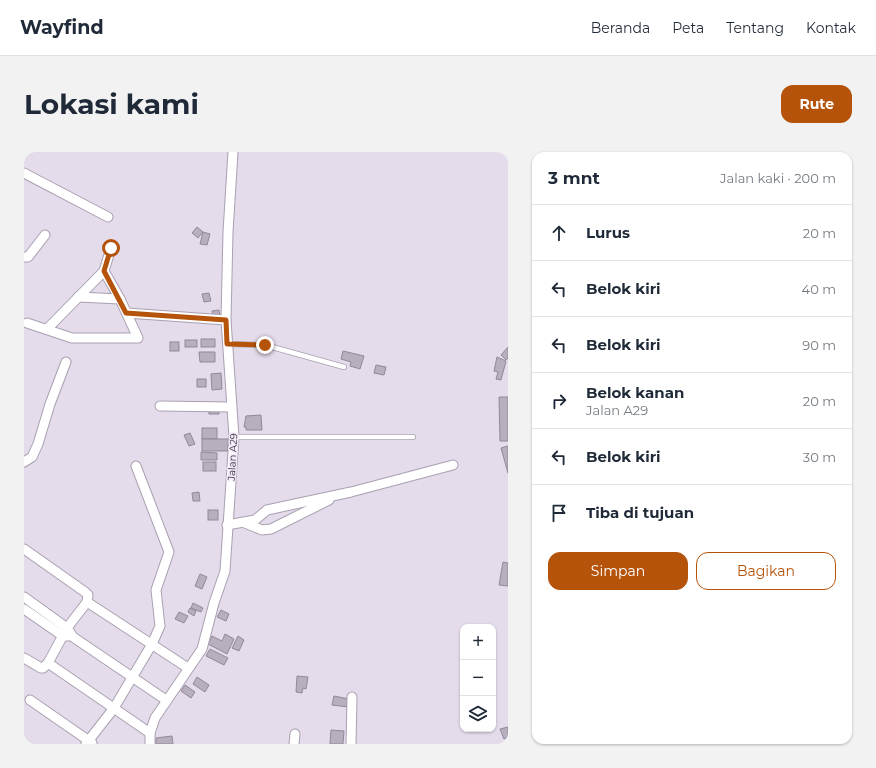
<!DOCTYPE html>
<html lang="id">
<meta charset="utf-8">
<style>
:root{--surface:#fff;--page:#f2f2f3;--text:#1f2937;--muted:#747a83;--line:#e0e1e3;--accent:#b45309}
body{margin:0;font-family:Montserrat,sans-serif;background:var(--page);color:var(--text)}
.controls{position:absolute;right:12px;bottom:12px;display:grid;overflow:hidden;border-radius:8px;box-shadow:0 1px 3px #0004}
.controls button{width:36px;height:36px;display:grid;place-items:center;padding:0;border:0;border-bottom:1px solid var(--line);background:var(--surface);color:var(--text);font:20px sans-serif}
.stop{position:absolute;width:12px;height:12px;margin:-9px;border:3px solid #b45309;border-radius:50%;background:#fff}
.stop.end{background:#b45309;border-color:#fff;box-shadow:0 1px 4px #0008}
.list{margin:0;padding:0;list-style:none}
h2{display:flex;justify-content:space-between;align-items:center;height:52px;margin:0;padding:0 16px;font-size:17px}
h2 small{font-size:13px;font-weight:400;color:var(--muted)}
.list li{display:grid;grid-template-columns:26px 1fr auto;gap:12px;align-items:center;box-sizing:border-box;height:56px;padding:0 16px;border-top:1px solid var(--line)}
.list b{display:block;font-size:15px;white-space:nowrap}
.list p{margin:0;font-size:13px;white-space:nowrap;color:var(--muted)}
.list em{font-size:13px;font-style:normal;color:var(--muted)}
.actions{display:flex;gap:8px;padding:12px 16px}
.actions a{flex:1;padding:9px 0;border:1px solid var(--accent);border-radius:12px;text-align:center;font-size:14px;color:var(--accent)}
.actions .main{background:var(--accent);color:#fff}
.icon{flex:none;width:22px;height:22px;fill:none;stroke:currentColor;stroke-width:2;stroke-linecap:round;stroke-linejoin:round}
.map{position:relative;flex:none;width:484px;height:592px;overflow:hidden;border-radius:12px}
header{display:flex;align-items:center;gap:24px;box-sizing:border-box;height:56px;padding:0 20px;background:var(--surface);border-bottom:1px solid var(--line)}
header strong{font-size:19px}
nav{display:flex;gap:22px;margin-inline-start:auto;font-size:14px}
.intro{display:flex;align-items:center;justify-content:space-between;box-sizing:border-box;height:96px;padding:0 24px}
h1{margin:0;font-size:28px}
.button{padding:10px 18px;border-radius:12px;background:var(--accent);color:#fff;font-size:14px;font-weight:700}
main{display:flex;gap:24px;padding:0 24px}
aside{flex:1;background:var(--surface);border-radius:12px;box-shadow:0 1px 3px #0004}
.map>svg:first-child{display:block}
</style>
<header>
<strong>Wayfind</strong>
<nav><a>Beranda</a><a>Peta</a><a>Tentang</a><a>Kontak</a></nav>
</header>
<div class="intro"><h1>Lokasi kami</h1><a class="button">Rute</a></div>
<main>
<div class="map">
<svg width="484" height="592" viewBox="0 0 484 592">
<rect width="100%" height="100%" fill="#e4dbeb"/>
<g fill="#b7aebe" stroke="#918998">
<path d="M173 75 179 80 174 86 168 81Z"/>
<path d="M179 80 186 82 183 93 176 92Z"/>
<path d="M185 141 187 149 180 150 178 142Z"/>
<path d="M195 158 196 164 189 165 188 159Z"/>
<rect x="177" y="187" width="14" height="8"/>
<rect x="161" y="188" width="12" height="7"/>
<rect x="146" y="190" width="9" height="9"/>
<path d="M484 195V206L482 208 477 203Z"/>
<path d="M319 199 340 204 336 217 326 214 327 210 317 207Z"/>
<path d="M175 200H191V210H176Z"/>
<path d="M473 205 482 209 477 228 472 227 474 220 470 219Z"/>
<path d="M352 213 362 215 360 223 350 221Z"/>
<path d="M197 221 198 237 188 238 187 222Z"/>
<rect x="173" y="227" width="9" height="8"/>
<path d="M475 245H484V289H476Z"/>
<path d="M195 254V262H185L184 255Z"/>
<path d="M237 263 238 278H222V275H220L222 264Z"/>
<rect x="178" y="276" width="15" height="11"/>
<path d="M166 281 171 292 165 294 160 283Z"/>
<rect x="178" y="287" width="26" height="12"/>
<path d="M484 294V321L477 296Z"/>
<path d="M177 300 193 301V308H177Z"/>
<rect x="179" y="310" width="13" height="9"/>
<path d="M175 340 176 349H169L168 341Z"/>
<rect x="184" y="358" width="10" height="10"/>
<path d="M479 410 484 411V434L475 433Z"/>
<path d="M176 422 183 425 178 437 171 434Z"/>
<path d="M169 451 179 456 177 460 167 456Z"/>
<path d="M166 456 172 459 170 464 164 460Z"/>
<path d="M197 458 205 462 202 469 193 465Z"/>
<path d="M155 460 164 464 160 471 151 467Z"/>
<path d="M201 482 210 487 203 502 184 492 188 484 198 489Z"/>
<path d="M214 484 220 488 215 499 208 496Z"/>
<path d="M186 497 204 506 200 513 182 504Z"/>
<path d="M273 524 284 525 282 537 279 536 278 541 272 540Z"/>
<path d="M173 525 185 533 181 540 169 532Z"/>
<path d="M161 533 171 540 167 546 157 539Z"/>
<path d="M310 544 325 547 324 555 308 553Z"/>
<path d="M484 575V585L480 587 476 577Z"/>
<path d="M307 578 320 579 319 592H306Z"/>
<path d="M148 584 149 592H132V586Z"/>
</g>
<g fill="none" stroke-linecap="round" stroke-linejoin="round">
<g stroke="#a9a0b0" stroke-width="6">
<g id="lane">
<path d="M203 192 241 193 320 215"/>
<path d="M210 285H389"/>
</g>
</g>
<g stroke="#a9a0b0" stroke-width="11">
<g id="street">
<path d="M0 21 84 65"/>
<path d="M0 105H4L21 83"/>
<path d="M54 145 96 147"/>
<path d="M103 161 202 168"/>
<path d="M3 171 48 186H114L96 147 80 119 87 96"/>
<path d="M23 177 80 119"/>
<path d="M136 254 207 255"/>
<path d="M0 310 8 305 14 292 26 252 42 210"/>
<path d="M221 371 238 378 247 377 305 348"/>
<path d="M203 373 231 368 243 358 327 340 429 313"/>
<path d="M0 397 61 440 64 443 63 450 164 516"/>
<path d="M0 445 43 476 49 485 142 548"/>
<path d="M0 457 39 484H44"/>
<path d="M0 506 17 516H19L24 511 126 581"/>
<path d="M24 511 43 476 63 450"/>
<path d="M6 548 68 591"/>
<path d="M62 592 90 556 128 492 136 474 132 438 145 400 112 314"/>
<path d="M126 592V581L131 566 178 497 190 451 201 419 210 285 202 168 204 80 209 0"/>
<path d="M270 592 271 582"/>
<path d="M327 592 328 545"/>
</g>
</g>
<use href="#lane" stroke="#fff" stroke-width="4.5"/>
<use href="#street" stroke="#fff" stroke-width="9"/>
</g>
<g fill="none" stroke-linecap="round" stroke-linejoin="round">
<path stroke="#b45309" stroke-width="5" d="M87 96 80 119 102 161 202 168 203 192 241 193"/>
</g>
<g text-anchor="middle" stroke-width="3" stroke-linejoin="round" paint-order="stroke">
<g font-size="10" fill="#3a363d" stroke="#f1e8f8">
<text transform="translate(208 305) rotate(-87)" y="4">Jalan A29</text>
</g>
</g>
</svg>
<div class="controls">
<button>+</button>
<button>−</button>
<button><svg class="icon" aria-label="layers" viewBox="0 0 24 24"><path d="M12 4l9 5-9 5-9-5zM3 14l9 5 9-5"/></svg></button>
</div>
<div class="stop" style="left:87px;top:96px"></div>
<div class="stop end" style="left:241px;top:193px"></div>
</div>
<aside>
<h2>3 mnt<small>Jalan kaki · 200 m</small></h2>
<ul class="list">
<li><svg class="icon" aria-label="ahead" viewBox="0 0 24 24"><path d="M12 20V5M6 11l6-6 6 6"/></svg><div><b>Lurus</b></div><em>20 m</em></li>
<li><svg class="icon" aria-label="left" viewBox="0 0 24 24"><path d="M17 20v-9H6M10 6l-5 5 5 5"/></svg><div><b>Belok kiri</b></div><em>40 m</em></li>
<li><svg class="icon" aria-label="left" viewBox="0 0 24 24"><path d="M17 20v-9H6M10 6l-5 5 5 5"/></svg><div><b>Belok kiri</b></div><em>90 m</em></li>
<li><svg class="icon" aria-label="right" viewBox="0 0 24 24"><path d="M7 20v-9h11M14 6l5 5-5 5"/></svg><div><b>Belok kanan</b><p>Jalan A29</p></div><em>20 m</em></li>
<li><svg class="icon" aria-label="left" viewBox="0 0 24 24"><path d="M17 20v-9H6M10 6l-5 5 5 5"/></svg><div><b>Belok kiri</b></div><em>30 m</em></li>
<li><svg class="icon" aria-label="arrive" viewBox="0 0 24 24"><path d="M6 21V4h12l-3 4 3 4H6"/></svg><div><b>Tiba di tujuan</b></div></li>
</ul>
<div class="actions"><a class="main">Simpan</a><a>Bagikan</a></div>
</aside>
</main>
